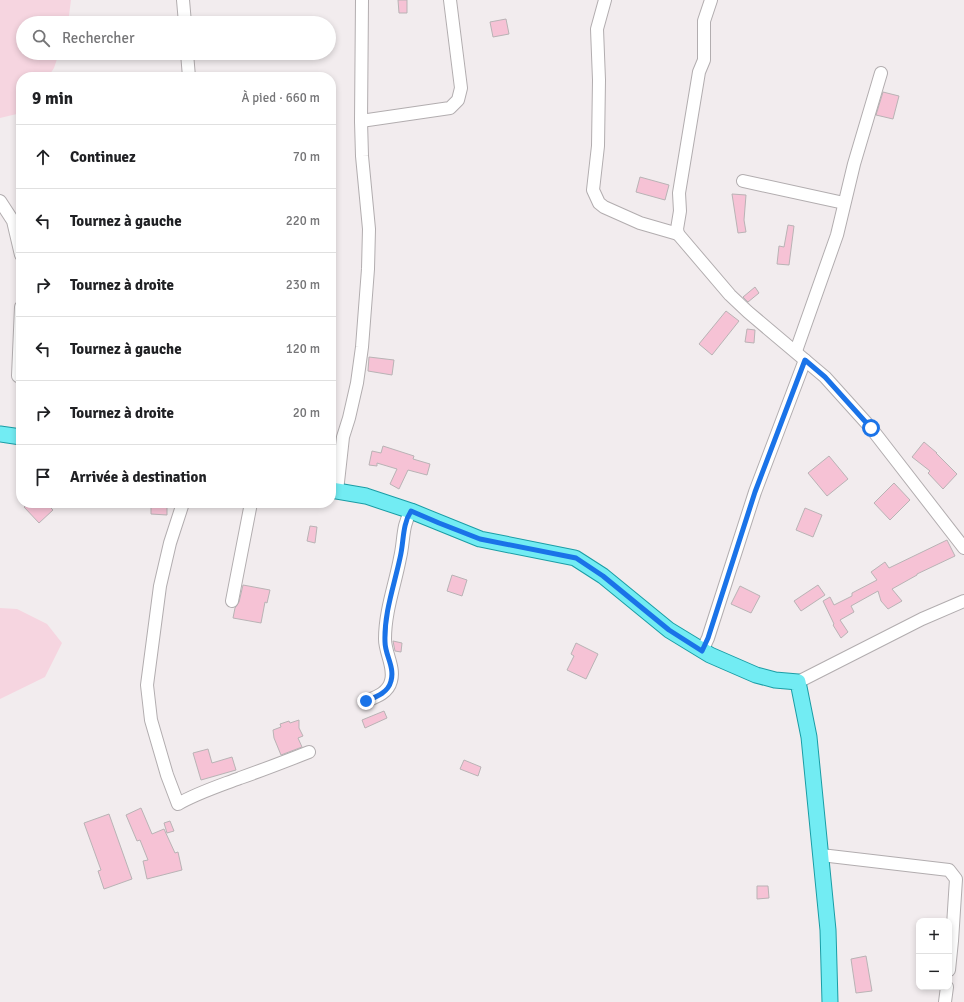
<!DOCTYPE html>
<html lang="fr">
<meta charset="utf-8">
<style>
:root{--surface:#fff;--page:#f2f2f2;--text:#202124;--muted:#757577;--line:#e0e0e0}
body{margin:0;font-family:Signika,sans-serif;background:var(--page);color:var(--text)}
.controls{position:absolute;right:12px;bottom:12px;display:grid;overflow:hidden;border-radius:8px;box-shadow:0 2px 6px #0003}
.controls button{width:36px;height:36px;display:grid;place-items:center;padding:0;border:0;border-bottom:1px solid var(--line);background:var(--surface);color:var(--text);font:20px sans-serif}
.stop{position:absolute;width:12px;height:12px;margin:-9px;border:3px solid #1a73e8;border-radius:50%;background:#fff}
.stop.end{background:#1a73e8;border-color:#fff;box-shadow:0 1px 4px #0008}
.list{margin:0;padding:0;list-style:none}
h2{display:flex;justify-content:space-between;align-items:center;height:52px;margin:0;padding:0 16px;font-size:17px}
h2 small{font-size:13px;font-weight:400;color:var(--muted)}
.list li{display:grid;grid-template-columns:26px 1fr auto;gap:12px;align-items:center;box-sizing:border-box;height:64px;padding:0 16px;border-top:1px solid var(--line)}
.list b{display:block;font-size:15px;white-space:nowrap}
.list em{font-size:13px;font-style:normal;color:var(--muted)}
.icon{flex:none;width:22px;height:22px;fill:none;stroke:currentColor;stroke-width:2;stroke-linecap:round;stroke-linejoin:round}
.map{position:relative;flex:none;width:964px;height:1002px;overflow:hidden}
.search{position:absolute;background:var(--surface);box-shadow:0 2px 6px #0003;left:16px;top:16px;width:320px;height:44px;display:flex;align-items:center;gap:10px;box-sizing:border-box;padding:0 14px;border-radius:22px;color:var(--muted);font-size:15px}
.panel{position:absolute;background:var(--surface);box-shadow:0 2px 6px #0003;left:16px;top:72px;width:320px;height:436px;border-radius:16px}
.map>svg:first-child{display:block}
</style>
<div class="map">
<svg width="964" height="1002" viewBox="0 0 964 1002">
<rect width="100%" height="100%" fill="#f2ecee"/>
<g fill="#f6d5e0">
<path d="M0 0H71L68 23H23V53H59L54 68 48 77H21V113L0 118Z"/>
<path d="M0 608 17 609 47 624 62 643 45 677 0 699Z"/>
</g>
<g fill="#f6c2d5" stroke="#b9b3b5">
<path d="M398 0H407V13H399Z"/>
<path d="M506 19 509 34 493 37 490 22Z"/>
<path d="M883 92 899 96 893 119 876 115Z"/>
<path d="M640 177 669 185 665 200 636 192Z"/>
<path d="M732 194 746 195 744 220 746 232 738 233Z"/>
<path d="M788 225 794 226 789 265 777 264 779 246 784 247Z"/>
<path d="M755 287 759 293 748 302 743 297Z"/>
<path d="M726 311 739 321 712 355 699 344Z"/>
<path d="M747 329 755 330 754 343 745 342Z"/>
<path d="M369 357 394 360 392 375 368 371Z"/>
<path d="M924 442 937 453H936L957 474 943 489 928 473 930 471 912 457Z"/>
<path d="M383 446 414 456 413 459 430 464 427 475 408 470 399 489 390 484 397 469 377 463V466L369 465 372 451 381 453Z"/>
<path d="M829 456 848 479 827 496 808 473Z"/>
<path d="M894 483 910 500 890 520 874 503Z"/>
<path d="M29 503H46L53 510 39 523 24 507Z"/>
<path d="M151 503H164V505L167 506V515L151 514Z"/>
<path d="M805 508 822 515 813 537 796 530Z"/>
<path d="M310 526 317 527 315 543 307 541Z"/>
<path d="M947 540 955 556 917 574V575L892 589 902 601 888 609 881 601 878 591 851 606 854 612 840 620 848 632 841 638 833 625 834 624 823 601 830 597 834 605 852 596V593L877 580 871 572 885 562 889 568Z"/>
<path d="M452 575 467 580 462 596 447 591Z"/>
<path d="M243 585 270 590 267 603 265 602 261 623 233 618 235 608 239 602Z"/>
<path d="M818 585 825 595 801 611 794 601Z"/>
<path d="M740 586 760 596 751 613 731 604Z"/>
<path d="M393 641 402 643 401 652 395 651Z"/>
<path d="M576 643 598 654 586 679 567 670 574 656 571 654Z"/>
<path d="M384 711 387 718 365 728 362 720Z"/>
<path d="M299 720V728L303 736 298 738 302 747 281 755 274 738 273 730 281 727 280 724 289 721 290 723Z"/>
<path d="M208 749 212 763 232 757 236 770 201 780 193 753Z"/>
<path d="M464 760 481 767 478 776 460 769Z"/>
<path d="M141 808 152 834 164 829 175 853 178 852 182 870 147 879 143 861 148 860 140 840 137 841 126 815Z"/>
<path d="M109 814 132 879 104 889 98 871 101 870 84 823Z"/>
<path d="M170 821 174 831 167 833 164 823Z"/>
<path d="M757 886H768L769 898 757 899Z"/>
<path d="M866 956 872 991 856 993 851 959Z"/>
</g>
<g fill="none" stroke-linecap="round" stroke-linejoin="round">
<g stroke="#b2adaf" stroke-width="14">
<g id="minor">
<path d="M183 0 185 23"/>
<path d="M605 0 597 29 599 80 598 146 593 190 599 203 604 207 640 223 678 234"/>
<path d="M711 0 704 21V60L699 72 679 193 680 211 677 229 678 234 730 295 748 312 825 377 871 428 964 548"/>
<path d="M187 53 189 77"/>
<path d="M361 121 450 108 458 100 461 88 450 0"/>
<path d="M743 181 844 203"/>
<path d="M0 201 13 221 21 255"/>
<path d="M796 351 837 235 854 164 881 73"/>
<path d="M18 376 21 307"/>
<path d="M337 491 343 437 349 418 357 383 362 347 368 269 369 229 362 156 361 121 362 0"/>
<path d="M183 503 170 543 160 586 147 685 151 720 167 775 178 804C197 793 219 786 240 778 263 770 286 761 309 752"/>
<path d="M232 601 251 503"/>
<path d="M702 651 708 638 755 492 805 360"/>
<path d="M798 682 922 619 964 601"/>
<path d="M366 701C376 697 388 693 391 681 395 667 385 653 385 639 385 611 395 585 400 558 404 542 402 525 411 511"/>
<path d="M821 855 949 870 956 879 952 941 949 970"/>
<path d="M945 1002 947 987"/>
</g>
</g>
<g stroke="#1a9da5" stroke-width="17">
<g id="major">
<path d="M0 434 21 437"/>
<path d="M331 490 366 496 411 511 480 539 575 558 603 576 669 630 710 655 756 675 775 680 798 682 809 737 828 930 830 1002"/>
</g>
</g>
<use href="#minor" stroke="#fff" stroke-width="12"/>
<use href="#major" stroke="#72ecf3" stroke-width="15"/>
</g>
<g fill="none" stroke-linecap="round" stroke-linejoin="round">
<path stroke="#1a73e8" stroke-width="5" d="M366 701C376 697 388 693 391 681 395 667 385 655 385 642 384 613 394 586 400 558 404 542 402 525 411 511L439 523 480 539 576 558 603 576 669 630 702 651 708 638 755 492 805 360 825 377 871 428"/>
</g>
</svg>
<div class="controls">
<button>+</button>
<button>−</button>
</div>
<div class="stop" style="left:871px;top:428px"></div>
<div class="stop end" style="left:366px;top:701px"></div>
<div class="search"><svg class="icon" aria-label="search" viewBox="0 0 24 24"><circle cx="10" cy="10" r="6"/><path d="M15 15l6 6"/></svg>Rechercher</div>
<section class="panel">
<h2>9 min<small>À pied · 660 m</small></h2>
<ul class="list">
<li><svg class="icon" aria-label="ahead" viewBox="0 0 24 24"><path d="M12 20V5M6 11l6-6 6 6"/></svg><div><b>Continuez</b></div><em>70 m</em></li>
<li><svg class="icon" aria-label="left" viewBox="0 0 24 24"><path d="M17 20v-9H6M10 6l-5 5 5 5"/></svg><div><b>Tournez à gauche</b></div><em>220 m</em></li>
<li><svg class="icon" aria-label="right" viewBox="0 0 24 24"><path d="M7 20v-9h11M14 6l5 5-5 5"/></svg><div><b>Tournez à droite</b></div><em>230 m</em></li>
<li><svg class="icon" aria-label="left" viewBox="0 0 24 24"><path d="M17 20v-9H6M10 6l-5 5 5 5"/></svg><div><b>Tournez à gauche</b></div><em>120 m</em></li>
<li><svg class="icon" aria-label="right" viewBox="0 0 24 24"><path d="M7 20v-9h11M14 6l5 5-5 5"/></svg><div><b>Tournez à droite</b></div><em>20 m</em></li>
<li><svg class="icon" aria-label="arrive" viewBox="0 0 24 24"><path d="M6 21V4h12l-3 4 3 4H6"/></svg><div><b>Arrivée à destination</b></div></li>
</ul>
</section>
</div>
